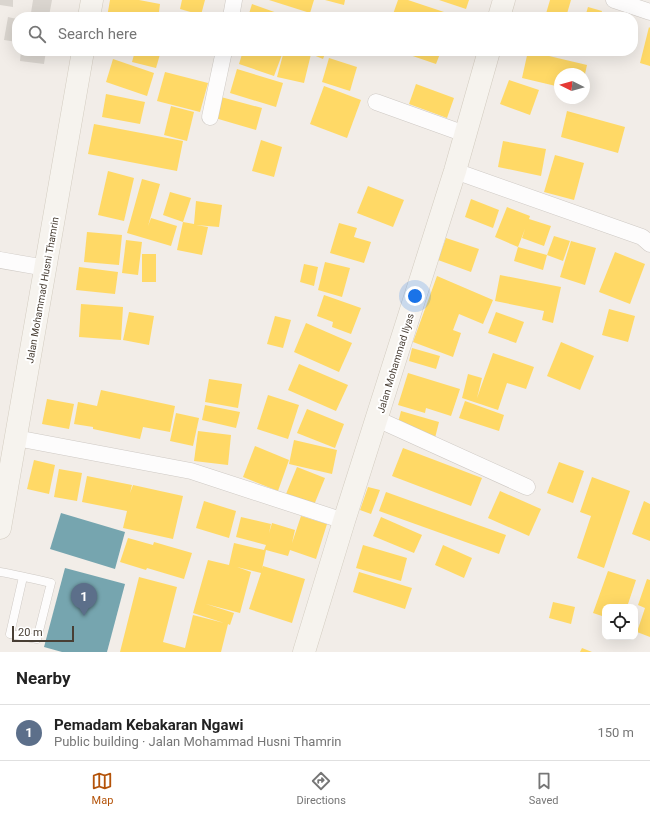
<!DOCTYPE html>
<meta charset="utf-8">
<style>
:root{--surface:#fff;--page:#f2f2f2;--text:#222;--muted:#767676;--line:#e0e0e0;--accent:#b45309}
body{margin:0;font-family:Roboto,sans-serif;background:var(--page);color:var(--text)}
.controls{position:absolute;right:12px;bottom:12px;display:grid;overflow:hidden;border-radius:8px;box-shadow:0 4px 16px #0002}
.controls button{width:36px;height:36px;display:grid;place-items:center;padding:0;border:0;border-bottom:1px solid var(--line);background:var(--surface);color:var(--text);font:20px sans-serif}
.compass{position:absolute;left:554px;top:68px;width:36px;height:36px;border-radius:50%;background:var(--surface);box-shadow:0 4px 16px #0002;rotate:275deg}
.scale{position:absolute;left:12px;bottom:10px;width:62px;box-sizing:border-box;padding-left:4px;border:2px solid #483e34;border-top:0;font-size:11px;line-height:14px;white-space:nowrap;color:#483e34;-webkit-text-stroke:3px #fff;paint-order:stroke}
.you{position:absolute;left:415px;top:296px;width:14px;height:14px;margin:-10px;border:3px solid #fff;border-radius:50%;background:#1a73e8;box-shadow:0 0 0 6px #1a73e833}
.badge{display:grid;place-items:center;width:26px;height:26px;border-radius:50%;background:var(--accent);color:#fff;font-size:13px;font-weight:700}
.pin{position:absolute;translate:-50% -33px;filter:drop-shadow(0 1px 2px #0008)}
.pin::after{content:'';position:absolute;top:21px;width:14px;height:12px;background:inherit;clip-path:polygon(0 0,100% 0,50% 100%)}
.list{margin:0;padding:0;list-style:none}
h2{display:flex;justify-content:space-between;align-items:center;height:52px;margin:0;padding:0 16px;font-size:17px}
h2 small{font-size:13px;font-weight:400;color:var(--muted)}
.list li{display:grid;grid-template-columns:26px 1fr auto;gap:12px;align-items:center;box-sizing:border-box;height:56px;padding:0 16px;border-top:1px solid var(--line)}
.list b{display:block;font-size:15px;white-space:nowrap}
.list p{margin:0;font-size:13px;white-space:nowrap;color:var(--muted)}
.list em{font-size:13px;font-style:normal;color:var(--muted)}
.icon{flex:none;width:22px;height:22px;fill:none;stroke:currentColor;stroke-width:2;stroke-linecap:round;stroke-linejoin:round}
.map{position:relative;flex:none;width:650px;height:652px;overflow:hidden}
.search{position:absolute;background:var(--surface);box-shadow:0 4px 16px #0002;left:12px;right:12px;top:12px;height:44px;display:flex;align-items:center;gap:10px;box-sizing:border-box;padding:0 14px;border-radius:16px;color:var(--muted);font-size:15px}
.sheet{height:108px;background:var(--surface)}
nav{display:flex;justify-content:space-around;align-items:center;box-sizing:border-box;height:56px;border-top:1px solid var(--line);background:var(--surface);font-size:11px;color:var(--muted)}
nav a{display:grid;justify-items:center;gap:2px}
nav .on{color:var(--accent)}
.map>svg:first-child{display:block}
</style>
<div class="map">
<svg width="650" height="652" viewBox="0 0 650 652">
<rect width="100%" height="100%" fill="#f2ede8"/>
<g fill="#ffd966">
<path d="M110 0H139L160 4 159 12 178 17H107Z"/>
<path d="M182 0H205L201 15 180 9Z"/>
<path d="M269 0H314L310 13Z"/>
<path d="M325 0H345L344 5Z"/>
<path d="M398 0H408L453 15 452 17H392Z"/>
<path d="M439 0H469L466 9Z"/>
<path d="M550 0H571L566 17H545Z"/>
<path d="M252 4 280 14 279 17H248Z"/>
<path d="M588 7 602 11 600 17H585Z"/>
<path d="M649 27 650 28V66L640 63Z"/>
<path d="M135 51H161L156 68 132 62Z"/>
<path d="M243 51 283 52 274 76 239 64Z"/>
<path d="M284 51H297L309 54 302 51H326L323 59 311 54 304 83 277 77Z"/>
<path d="M398 51H441L436 64Z"/>
<path d="M528 51 587 65 585 74H560V87L522 78Z"/>
<path d="M329 58 357 67 350 91 322 82Z"/>
<path d="M113 59 154 73 147 96 106 82Z"/>
<path d="M237 69 283 83 276 107 230 93Z"/>
<path d="M165 72 208 83 200 112 157 101Z"/>
<path d="M509 80 539 90 530 115 500 104Z"/>
<path d="M416 84 454 98 447 118 409 104Z"/>
<path d="M324 86 361 100 347 138 310 124Z"/>
<path d="M106 94 145 102 140 124 102 117Z"/>
<path d="M221 97 262 108 256 130 215 118Z"/>
<path d="M171 106 194 112 187 141 164 135Z"/>
<path d="M567 111 625 127 618 153 561 137Z"/>
<path d="M94 124 183 141 177 171 88 154Z"/>
<path d="M261 140 282 147 274 177 252 171Z"/>
<path d="M503 141 546 149 541 176 498 167Z"/>
<path d="M555 155 584 163 574 200 544 192Z"/>
<path d="M108 171 134 178 124 221 98 215Z"/>
<path d="M142 179 160 184 148 226 151 218 177 226 171 246 127 233Z"/>
<path d="M368 186 404 200 393 227 357 213Z"/>
<path d="M170 192 191 198 183 222 163 215Z"/>
<path d="M471 199 499 210 493 228 465 217Z"/>
<path d="M196 201 222 205 219 227 196 225 208 227 202 255 177 250 183 222 194 224Z"/>
<path d="M507 207 530 216 529 219 551 226 544 246 522 238 525 229 518 247 495 237Z"/>
<path d="M339 223 357 228 354 237 371 242 364 263 330 253Z"/>
<path d="M87 232 122 235 119 265 84 262Z"/>
<path d="M554 236 570 241 563 261 547 255Z"/>
<path d="M446 238 479 249 471 272 438 260Z"/>
<path d="M126 240 142 242 138 275 122 273Z"/>
<path d="M571 241 596 248 585 285 560 277Z"/>
<path d="M518 247 547 255 543 270 514 261Z"/>
<path d="M615 252 645 264 630 304 599 292Z"/>
<rect x="142" y="254" width="14" height="28"/>
<path d="M325 262 350 268 342 297 318 290Z"/>
<path d="M304 264 318 267 314 286 300 282Z"/>
<path d="M79 267 118 272 115 294 76 290Z"/>
<path d="M500 275 561 287 553 323 542 320 544 311 495 301Z"/>
<path d="M437 276 493 300 483 324 459 314 453 330 461 333 453 357 413 342Z"/>
<path d="M324 295 361 308 351 334 332 327 333 322 317 316Z"/>
<path d="M81 304 123 307 121 340 79 337Z"/>
<path d="M609 309 635 316 628 342 602 335Z"/>
<path d="M129 312 154 316 149 345 123 340Z"/>
<path d="M496 312 524 322 516 343 488 333Z"/>
<path d="M275 316 291 320 283 348 267 344Z"/>
<path d="M306 323 352 343 339 372 294 352Z"/>
<path d="M561 342 594 356 580 390 547 376Z"/>
<path d="M412 348 440 356 436 369 409 361Z"/>
<path d="M493 353 534 367 526 389 507 383 498 410 462 398 468 374 482 378 477 398Z"/>
<path d="M299 364 348 385 336 411 288 390Z"/>
<path d="M408 373 460 389 451 416 426 408 425 413 398 405Z"/>
<path d="M209 379 242 384 238 408 205 402Z"/>
<path d="M101 390 175 406 170 432 143 427 140 439 93 429V427L74 424 78 402 97 406Z"/>
<path d="M268 395 299 405 288 439 257 429Z"/>
<path d="M47 399 74 404 69 429 42 424Z"/>
<path d="M465 401 504 415 499 431 459 418Z"/>
<path d="M205 405 240 412 236 428 202 420Z"/>
<path d="M307 409 344 424 335 448 297 433Z"/>
<path d="M401 411 439 422 435 438 397 427Z"/>
<path d="M176 413 199 418 193 446 170 441Z"/>
<path d="M198 431 231 435 228 465 194 461Z"/>
<path d="M294 440 337 450 332 474 289 464Z"/>
<path d="M255 446 289 460 278 491 243 477Z"/>
<path d="M403 448 482 478 471 506 392 476Z"/>
<path d="M34 460 55 465 49 494 27 489Z"/>
<path d="M559 462 584 471 573 503 547 493Z"/>
<path d="M297 467 325 478 314 505 286 494Z"/>
<path d="M59 469 82 473 77 501 54 497Z"/>
<path d="M87 476 132 485 130 493 133 485 183 496 173 539 123 528 127 511 82 502Z"/>
<path d="M592 477 630 491 604 568 577 558 591 516 580 512Z"/>
<path d="M368 487 380 490 371 514 360 510Z"/>
<path d="M500 491 541 509 529 536 488 518Z"/>
<path d="M386 492 506 535 499 554 379 511Z"/>
<path d="M204 501 236 511 229 538 196 528Z"/>
<path d="M644 501 650 504V541L632 534Z"/>
<path d="M301 516 327 524 316 559 290 550 288 556 266 550 262 569 263 566 305 579 292 623 249 609 261 573 237 567 251 572 240 613 206 604 234 613 230 625 228 624 221 652H120L139 577 177 587 163 642 185 648 193 615 224 623 193 613 208 560 229 565 234 543 264 550 266 545 236 537 241 517 271 524 269 533 272 523 295 530 292 543Z"/>
<path d="M381 517 422 535 414 553 373 536Z"/>
<path d="M128 538 153 545 154 542 192 553 184 579 147 568 146 570 120 562Z"/>
<path d="M363 545 407 558 401 581 356 568Z"/>
<path d="M443 545 472 558 464 578 435 565Z"/>
<path d="M608 571 636 580 627 607H605V617L593 613Z"/>
<path d="M359 572 412 588 405 609 353 592Z"/>
<path d="M647 579 650 580V637L637 632 645 608 638 605Z"/>
<path d="M553 602 575 607 571 624 549 618Z"/>
<path d="M582 648 592 652H580Z"/>
</g>
<g fill="#76a5af">
<path d="M61 513 125 532 115 569 50 549Z"/>
<path d="M65 568 125 584 107 652H62L44 647Z"/>
</g>
<g fill="#dad5cf">
<path d="M0 0H13V7L0 5Z"/>
<path d="M33 0H52L49 16 31 13Z"/>
<path d="M8 17 17 19V42L4 40Z"/>
<path d="M21 51H46L44 64 20 61Z"/>
</g>
<g fill="none" stroke-linecap="round" stroke-linejoin="round">
<g stroke="#cec9c4" stroke-width="9">
<path id="lane" d="M0 572C17 575 34 579 51 583L37 639 10 634 23 577"/>
</g>
<g stroke="#cec9c4" stroke-width="17">
<g id="street">
<path d="M614 0 650 12"/>
<path d="M231 17 234 0"/>
<path d="M376 102 465 134"/>
<path d="M210 117 224 51"/>
<path d="M455 171 642 237 650 244"/>
<path d="M0 260 46 268"/>
<path d="M377 419 527 487"/>
<path d="M16 438 191 471 344 521"/>
</g>
</g>
<g stroke="#d3ccc0" stroke-width="23">
<g id="secondary">
<path d="M89 17 92 0"/>
<path d="M499 17 504 0"/>
<path d="M0 528 83 51"/>
<path d="M304 652 344 521 455 171 489 51"/>
</g>
</g>
<use href="#lane" stroke="#fdfcfc" stroke-width="8"/>
<use href="#street" stroke="#fdfcfc" stroke-width="16"/>
<use href="#secondary" stroke="#f6f3ee" stroke-width="22"/>
</g>
<g text-anchor="middle" stroke-width="4" stroke-linejoin="round" paint-order="stroke">
<g font-size="10" fill="#483e34" stroke="#fff">
<text transform="translate(42 290) rotate(-80)" y="4">Jalan Mohammad Husni Thamrin</text>
<text transform="translate(395 363) rotate(-73)" y="4">Jalan Mohammad Ilyas</text>
</g>
</g>
</svg>
<div class="controls">
<button><svg class="icon" aria-label="locate" viewBox="0 0 24 24"><circle cx="12" cy="12" r="6"/><path d="M12 2v4M12 18v4M2 12h4M18 12h4"/></svg></button>
</div>
<svg class="compass" viewBox="-18 -18 36 36"><path d="M0-13l5 13h-10z" fill="#e53935"/><path d="M0 13l5-13h-10z" fill="#767676"/></svg>
<div class="scale">20 m</div>
<div class="you"></div>
<div class="pin badge" style="left:84px;top:616px;background:#5c6f8a">1</div>
<div class="search"><svg class="icon" aria-label="search" viewBox="0 0 24 24"><circle cx="10" cy="10" r="6"/><path d="M15 15l6 6"/></svg>Search here</div>
</div>
<section class="sheet">
<h2>Nearby<small></small></h2>
<ul class="list">
<li><span class="badge" style="background:#5c6f8a">1</span><div><b>Pemadam Kebakaran Ngawi</b><p>Public building · Jalan Mohammad Husni Thamrin</p></div><em>150 m</em></li>
</ul>
</section>
<nav>
<a class="on"><svg class="icon" aria-label="map" viewBox="0 0 24 24"><path d="M3 6l6-2 6 2 6-2v14l-6 2-6-2-6 2zM9 4v14M15 6v14"/></svg>Map</a>
<a><svg class="icon" aria-label="directions" viewBox="0 0 24 24"><path d="M12 3l9 9-9 9-9-9zM9 14v-3h6M13 9l2 2-2 2"/></svg>Directions</a>
<a><svg class="icon" aria-label="saved" viewBox="0 0 24 24"><path d="M7 4h10v16l-5-4-5 4z"/></svg>Saved</a>
</nav>
